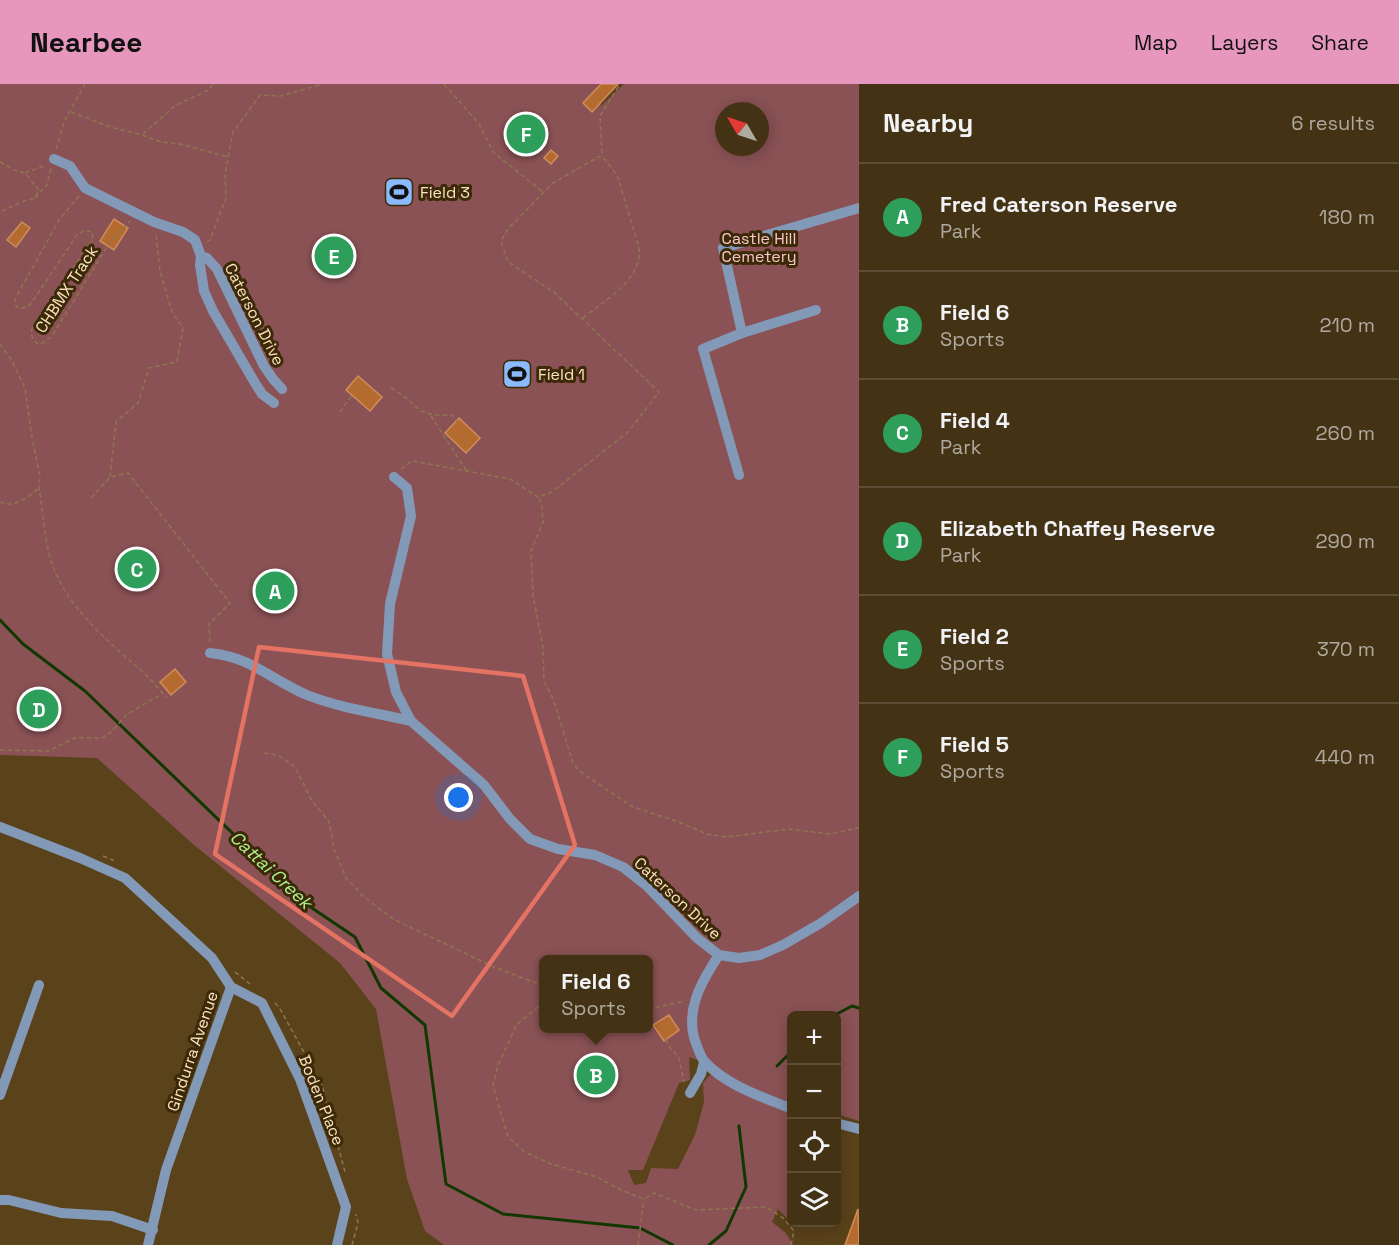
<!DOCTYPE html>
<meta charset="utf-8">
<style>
:root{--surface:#443214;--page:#4b3a1d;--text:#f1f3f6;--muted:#afaaa0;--line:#5c4d34;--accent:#e797bd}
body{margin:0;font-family:"Space Grotesk",sans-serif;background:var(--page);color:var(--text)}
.controls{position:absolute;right:18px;bottom:18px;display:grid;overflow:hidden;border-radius:9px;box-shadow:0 3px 15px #0003}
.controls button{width:54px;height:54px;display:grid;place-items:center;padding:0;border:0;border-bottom:2px solid var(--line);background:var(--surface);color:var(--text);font:30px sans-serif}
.compass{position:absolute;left:715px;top:18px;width:54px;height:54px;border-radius:50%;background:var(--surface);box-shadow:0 3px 15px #0003;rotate:309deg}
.you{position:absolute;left:459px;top:714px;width:21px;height:21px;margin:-15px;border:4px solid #fff;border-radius:50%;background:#1a73e8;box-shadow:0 0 0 9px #1a73e833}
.badge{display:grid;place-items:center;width:39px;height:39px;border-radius:50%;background:var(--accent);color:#fff;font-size:20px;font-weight:700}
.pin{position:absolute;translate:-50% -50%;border:3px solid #fff;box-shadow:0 2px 6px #0006}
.popup{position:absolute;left:539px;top:871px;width:114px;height:78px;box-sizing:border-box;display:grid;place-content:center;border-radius:9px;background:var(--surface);filter:drop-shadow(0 2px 4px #0005);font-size:20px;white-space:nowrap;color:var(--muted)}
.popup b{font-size:22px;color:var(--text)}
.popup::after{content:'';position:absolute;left:50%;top:100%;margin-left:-12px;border:12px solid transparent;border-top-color:var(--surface)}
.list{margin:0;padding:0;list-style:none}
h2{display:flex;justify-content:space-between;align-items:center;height:78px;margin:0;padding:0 24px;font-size:26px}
h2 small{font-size:20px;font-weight:400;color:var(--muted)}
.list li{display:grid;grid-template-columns:39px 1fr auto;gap:18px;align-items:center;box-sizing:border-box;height:108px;padding:0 24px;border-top:2px solid var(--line)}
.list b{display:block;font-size:22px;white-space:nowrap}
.list p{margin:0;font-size:20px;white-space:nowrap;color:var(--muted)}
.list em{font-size:20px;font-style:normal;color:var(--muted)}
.icon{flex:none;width:33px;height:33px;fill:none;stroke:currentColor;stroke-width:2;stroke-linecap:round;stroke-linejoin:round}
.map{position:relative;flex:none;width:859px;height:1161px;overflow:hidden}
header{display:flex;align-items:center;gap:36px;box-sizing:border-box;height:84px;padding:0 30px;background:var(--accent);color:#111}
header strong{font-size:28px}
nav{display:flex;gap:33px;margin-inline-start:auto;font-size:21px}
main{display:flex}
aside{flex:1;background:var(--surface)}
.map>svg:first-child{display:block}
</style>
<header>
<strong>Nearbee</strong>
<nav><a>Map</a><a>Layers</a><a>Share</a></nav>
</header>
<main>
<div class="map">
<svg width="859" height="1161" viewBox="0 0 859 1161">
<rect width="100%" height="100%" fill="#5a421a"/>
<path fill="#8a5255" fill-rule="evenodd" d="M0 0H600L596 5 601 22 624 0H859V1037L837 1030 836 932H792L791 1138 778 1125 772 1138 786 1149 793 1161H444L425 1147 407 1095 376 925 340 879 194 761 97 674 0 671ZM724 27H760V63H724ZM544 876H648V944H544ZM689 973 717 983 703 999 704 1018 695 1051 678 1085 651 1084 646 1099 634 1101 628 1086H643L679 999 690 996Z"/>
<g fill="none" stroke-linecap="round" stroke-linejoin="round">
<g stroke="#123700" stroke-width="3">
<path d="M0 536 23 560 85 607 306 820 355 853 381 904 425 941 446 1100 503 1130 640 1144 673 1161"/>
<path d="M833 932 852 922 859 924"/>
<path d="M777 982 792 967"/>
<path d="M709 1161 726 1147 746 1103 739 1042"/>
</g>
</g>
<g fill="#b36b30" stroke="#d18d59" stroke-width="1.5">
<path d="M601 0H618L592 28 583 19Z"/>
<path d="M551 66 558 72 551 80 544 74Z"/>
<path d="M114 135 128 144 114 166 100 157Z"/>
<path d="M22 138 30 144 16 163 7 156Z"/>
<path d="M358 292 382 313 370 327 346 306Z"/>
<path d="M459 334 480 354 466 369 445 349Z"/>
<path d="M175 585 186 598 171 611 160 598Z"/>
<path d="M669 931 679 946 664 957 653 941Z"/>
<path d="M858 1125 859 1161H845Z"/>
</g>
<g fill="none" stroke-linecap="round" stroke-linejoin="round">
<g stroke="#8e764f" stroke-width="1.5" stroke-dasharray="4.5 3" stroke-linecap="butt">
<path d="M444 0 479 40 494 69 543 108"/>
<path d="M71 28 110 43 142 51 161 58 180 60 228 73"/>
<path d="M143 50 176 21 209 6 213 0"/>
<path d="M56 65 64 38 85 0"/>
<path d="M0 78 14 86 25 89 39 106 35 114 24 117 0 128"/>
<path d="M25 89 46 81"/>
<path d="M79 112 59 136 15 215 16 222 20 225 30 221 77 151 84 146 92 148 93 156 34 239C30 248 30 254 38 260L43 259 52 252 108 161 130 137"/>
<path d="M35 114 47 101 51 84"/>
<path d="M207 158 210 156 226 114 225 90 233 48 260 11 281 12 323 0"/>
<path d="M583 234C605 216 643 196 639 163L617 91 602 72"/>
<path d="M0 260 12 277 25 304 32 353 40 393 39 404C43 426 44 451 50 473 65 525 110 558 148 593 155 600 160 607 167 613"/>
<path d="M391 304C420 319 411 333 452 331L457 337"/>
<path d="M340 328 352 311"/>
<path d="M431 332 466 386"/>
<path d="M401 385 412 377 510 395 538 413 552 408 628 348 659 308 555 209 508 178 501 157 507 146 553 99 602 71 600 32 620 0"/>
<path d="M110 393 116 338 138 319 149 284 177 278 183 244 172 228 160 187 156 150"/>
<path d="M91 414 110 393 128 389 230 519 209 540 210 559"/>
<path d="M539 414 542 423 543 438 531 467 533 511 543 564 544 597 554 617 573 679 579 687 633 723 676 737 707 750 726 753 789 745 830 750 859 744"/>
<path d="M0 418C14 425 28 413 39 404"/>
<path d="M0 666 49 667 74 654H102L111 648 127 630 162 610"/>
<path d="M264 669 278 671 295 683 312 717 329 737 334 765 346 794 363 812 393 835 494 883 544 902"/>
<path d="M103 772 115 777"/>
<path d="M235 888 250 900"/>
<path d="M544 918 517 940 498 981 493 1002 508 1053 525 1068 551 1080 597 1093 621 1106 644 1115 654 1109 696 1126 766 1123 783 1134 794 1147 791 1161"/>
<path d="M275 919 279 923 322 1001 345 1088"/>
<path d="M648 925 685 917"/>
<path d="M666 955 668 961 679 974 684 998"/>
<path d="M352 1161 358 1139 356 1130"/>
<path d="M638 1161 644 1115"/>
</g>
<g stroke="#8399b8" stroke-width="10">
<path d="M54 75 70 82 85 104 154 138 183 148 195 156 201 172 200 181 204 207 213 227 255 299 262 310 274 319"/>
<path d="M201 172 207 174 217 185 264 282 273 295 282 305"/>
<path d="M742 249 816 226"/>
<path d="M739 391 703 265 742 249 723 164 859 124"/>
<path d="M394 393 407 404 411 432 390 520 387 570 396 608 411 637 484 701 510 735 530 755 558 765 595 771 623 783 647 802 697 854 719 871 739 874 760 871 783 861 821 839 859 812"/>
<path d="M210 569C252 573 271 596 307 611 340 624 377 629 411 637"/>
<path d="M0 743 80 774 125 794 212 874 231 903 262 919 300 995 346 1123 337 1161"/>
<path d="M719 871C701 898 683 929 697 962 699 967 701 974 705 978 727 1002 763 1013 792 1025"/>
<path d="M690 1009 701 990 704 978"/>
<path d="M0 1011 39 901"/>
<path d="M836 1039 859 1045"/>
<path d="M0 1116H9L61 1129 112 1132 153 1146"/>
<path d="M148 1161 166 1086 231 903"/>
</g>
</g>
<path fill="none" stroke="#e57364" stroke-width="4.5" stroke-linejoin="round" d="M259 563 523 592 575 761 452 932 215 770Z"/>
<defs>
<g id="stadium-square" transform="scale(1.5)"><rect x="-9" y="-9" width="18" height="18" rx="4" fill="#8abafc" stroke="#3c2908"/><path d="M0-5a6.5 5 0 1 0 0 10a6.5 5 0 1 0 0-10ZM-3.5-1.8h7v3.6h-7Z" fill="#111"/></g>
</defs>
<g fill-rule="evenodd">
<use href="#stadium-square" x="399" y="108"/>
<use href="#stadium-square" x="517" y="290"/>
</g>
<g text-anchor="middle" stroke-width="6" stroke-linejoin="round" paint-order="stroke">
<g font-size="16" fill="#fce3bf" stroke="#3c2908" text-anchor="start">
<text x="420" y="114">Field 3</text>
<text x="538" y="296">Field 1</text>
</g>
<g font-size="16" fill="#fac7c8" stroke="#3c2908">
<text x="759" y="160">Castle Hill<tspan x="759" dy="18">Cemetery</tspan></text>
</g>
<g font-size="16" fill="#fce3bf" stroke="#3c2908">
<text transform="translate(66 205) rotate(-57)" y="6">CHBMX Track</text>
<text transform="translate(255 230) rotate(63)" y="6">Caterson Drive</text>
<text transform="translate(678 814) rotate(43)" y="6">Caterson Drive</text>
<text transform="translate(192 967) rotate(-71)" y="6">Gindurra Avenue</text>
<text transform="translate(322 1016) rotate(68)" y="6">Boden Place</text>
</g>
<g font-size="18" font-style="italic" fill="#acf18e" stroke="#3c2908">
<text transform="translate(271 786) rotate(43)" y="6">Cattai Creek</text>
</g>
</g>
</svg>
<div class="controls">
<button>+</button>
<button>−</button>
<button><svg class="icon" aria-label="locate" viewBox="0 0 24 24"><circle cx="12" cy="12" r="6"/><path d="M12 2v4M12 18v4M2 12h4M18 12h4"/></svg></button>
<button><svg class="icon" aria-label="layers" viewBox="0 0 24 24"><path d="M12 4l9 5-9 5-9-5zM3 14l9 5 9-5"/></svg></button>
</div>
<svg class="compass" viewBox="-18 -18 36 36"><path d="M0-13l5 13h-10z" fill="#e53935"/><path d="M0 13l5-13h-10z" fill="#afaaa0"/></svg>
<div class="you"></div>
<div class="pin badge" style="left:275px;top:507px;background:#2e9e5b">A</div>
<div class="pin badge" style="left:596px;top:991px;background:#2e9e5b">B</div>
<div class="popup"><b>Field 6</b>Sports</div>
<div class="pin badge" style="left:137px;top:485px;background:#2e9e5b">C</div>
<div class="pin badge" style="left:39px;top:625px;background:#2e9e5b">D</div>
<div class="pin badge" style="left:334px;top:172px;background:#2e9e5b">E</div>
<div class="pin badge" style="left:526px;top:50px;background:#2e9e5b">F</div>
</div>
<aside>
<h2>Nearby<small>6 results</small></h2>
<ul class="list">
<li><span class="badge" style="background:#2e9e5b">A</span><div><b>Fred Caterson Reserve</b><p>Park</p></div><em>180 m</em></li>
<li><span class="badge" style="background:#2e9e5b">B</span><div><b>Field 6</b><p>Sports</p></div><em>210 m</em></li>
<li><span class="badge" style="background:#2e9e5b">C</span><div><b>Field 4</b><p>Park</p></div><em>260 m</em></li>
<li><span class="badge" style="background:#2e9e5b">D</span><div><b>Elizabeth Chaffey Reserve</b><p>Park</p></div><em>290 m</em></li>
<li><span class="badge" style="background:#2e9e5b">E</span><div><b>Field 2</b><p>Sports</p></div><em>370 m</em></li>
<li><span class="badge" style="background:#2e9e5b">F</span><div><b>Field 5</b><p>Sports</p></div><em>440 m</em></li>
</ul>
</aside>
</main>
